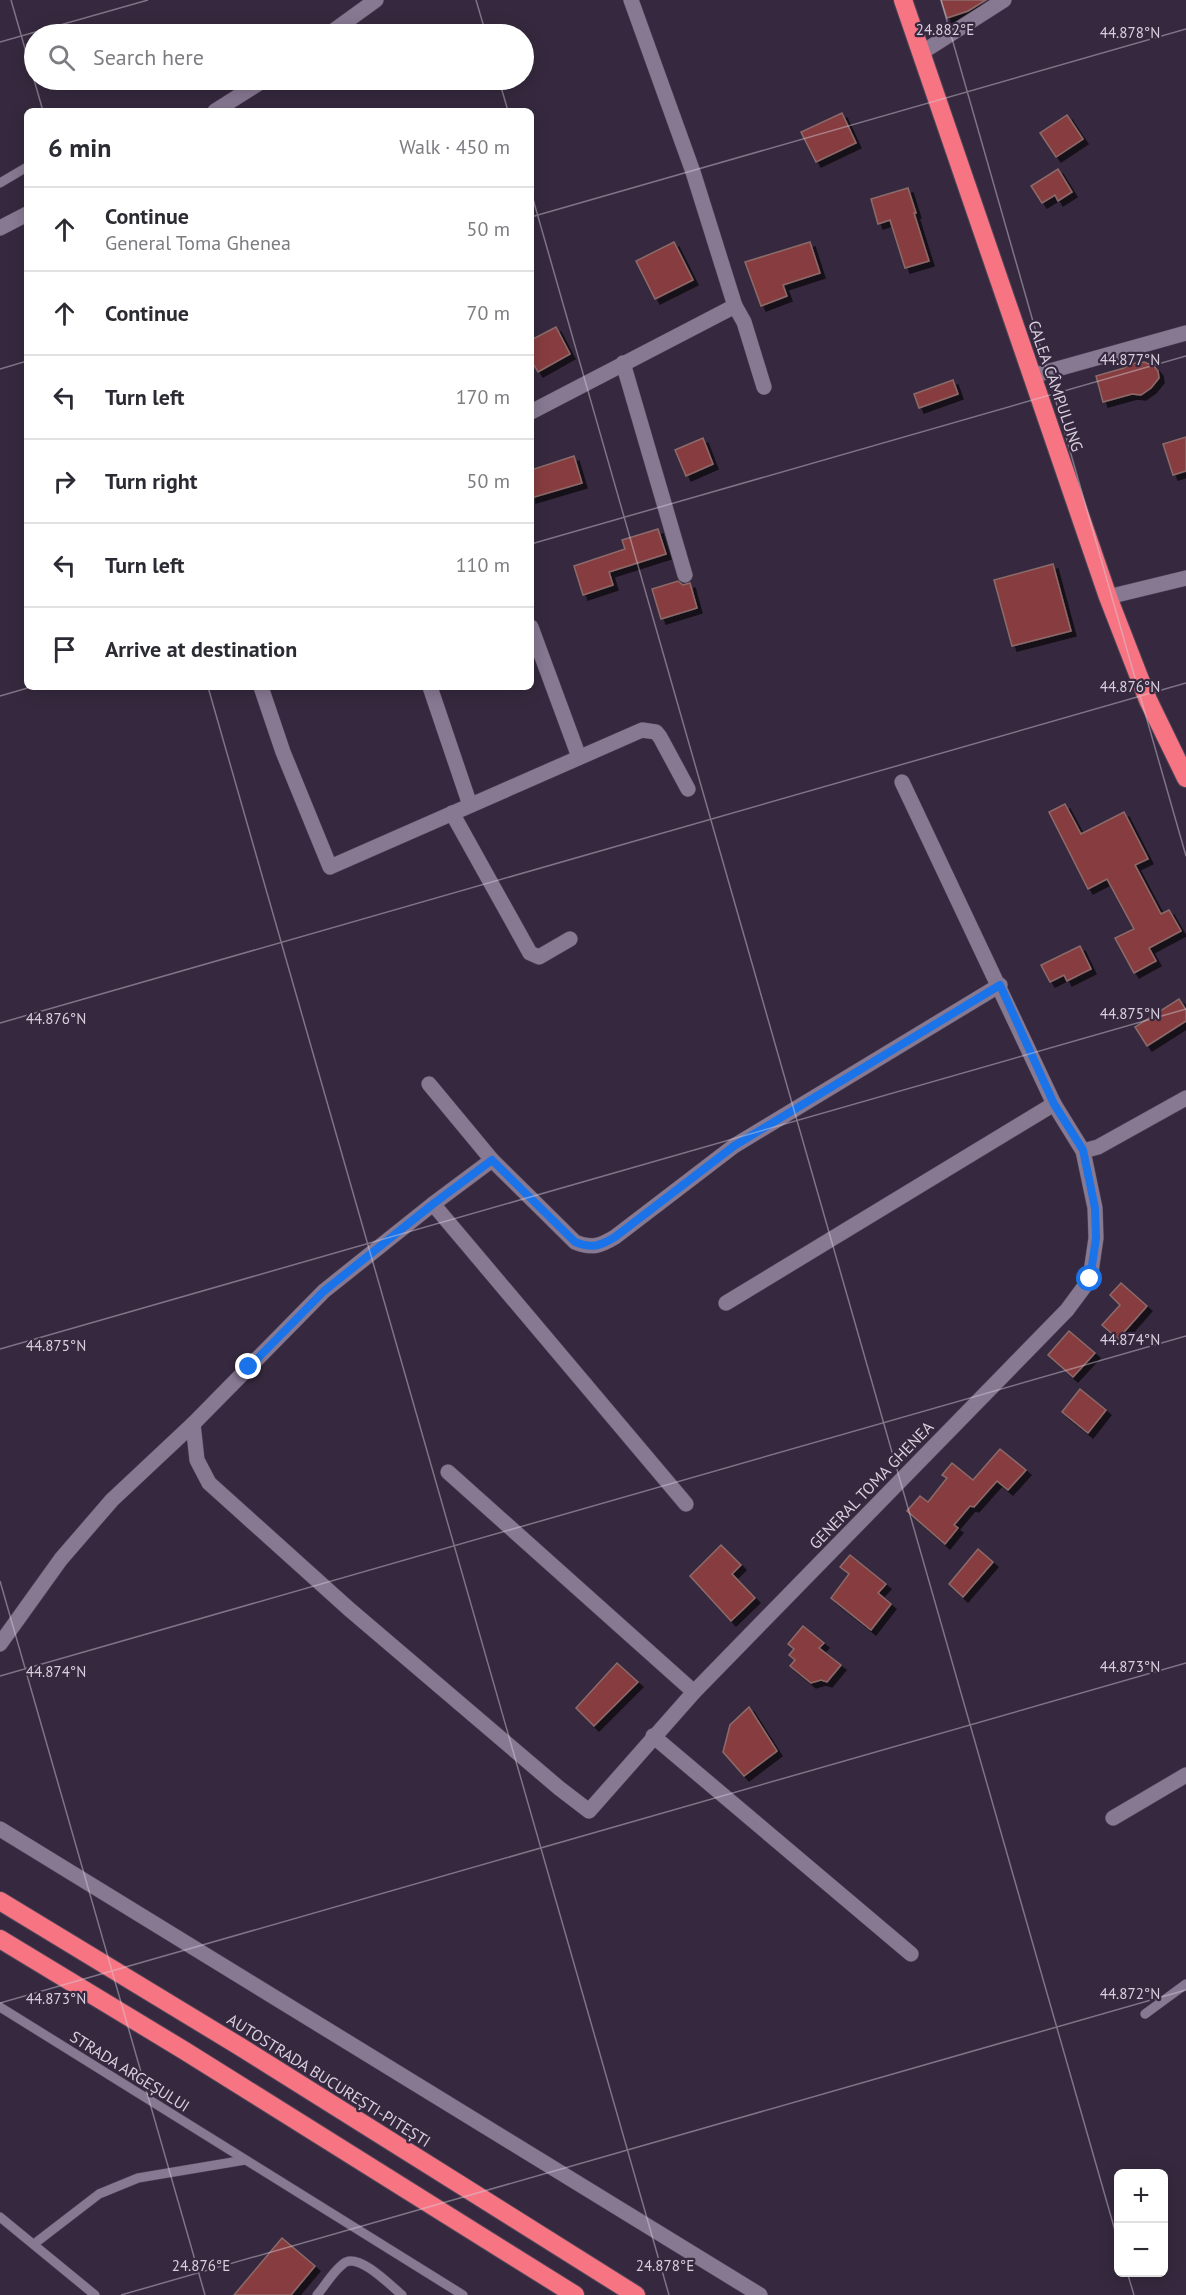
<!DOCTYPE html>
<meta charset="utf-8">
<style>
:root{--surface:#fff;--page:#f7f7f7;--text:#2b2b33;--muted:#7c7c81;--line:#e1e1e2}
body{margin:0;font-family:"PT Sans",sans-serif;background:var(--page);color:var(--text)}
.controls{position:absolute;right:18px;bottom:18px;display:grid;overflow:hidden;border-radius:9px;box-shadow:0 3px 15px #0003}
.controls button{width:54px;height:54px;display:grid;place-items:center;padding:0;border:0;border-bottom:2px solid var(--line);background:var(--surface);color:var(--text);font:30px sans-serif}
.stop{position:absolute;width:18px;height:18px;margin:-14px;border:4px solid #1a73e8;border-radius:50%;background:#fff}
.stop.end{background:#1a73e8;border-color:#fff;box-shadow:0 2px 6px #0008}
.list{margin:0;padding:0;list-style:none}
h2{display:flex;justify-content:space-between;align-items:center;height:78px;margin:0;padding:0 24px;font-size:26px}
h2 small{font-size:20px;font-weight:400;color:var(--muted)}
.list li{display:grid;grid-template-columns:39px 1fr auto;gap:18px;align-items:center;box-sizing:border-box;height:84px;padding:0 24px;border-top:2px solid var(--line)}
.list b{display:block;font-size:22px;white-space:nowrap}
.list p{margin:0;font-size:20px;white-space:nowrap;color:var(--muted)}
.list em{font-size:20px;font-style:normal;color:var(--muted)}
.icon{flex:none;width:33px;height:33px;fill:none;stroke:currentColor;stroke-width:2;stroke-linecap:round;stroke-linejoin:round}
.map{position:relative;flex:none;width:1186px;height:2295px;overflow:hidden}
.search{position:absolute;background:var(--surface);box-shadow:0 3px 15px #0003;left:24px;top:24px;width:510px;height:66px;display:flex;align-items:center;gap:15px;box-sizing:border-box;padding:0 21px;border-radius:33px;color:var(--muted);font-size:22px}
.panel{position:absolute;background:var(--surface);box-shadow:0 3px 15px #0003;left:24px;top:108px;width:510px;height:582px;border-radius:9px}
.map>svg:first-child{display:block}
</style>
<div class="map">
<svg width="1186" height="2295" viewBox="0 0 1186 2295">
<defs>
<filter id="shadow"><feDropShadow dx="5" dy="5" stdDeviation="0" flood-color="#0009"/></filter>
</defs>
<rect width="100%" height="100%" fill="#36293f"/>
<g fill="#873d40" stroke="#8c6b6a" stroke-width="1.5" filter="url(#shadow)">
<path d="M941 0H986L968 11 947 18Z"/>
<path d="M842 113 856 143 816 162 801 132Z"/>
<path d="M1067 115 1083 139 1056 157 1040 133Z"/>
<path d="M1058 169 1072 192 1058 201 1055 195 1042 203 1031 186Z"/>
<path d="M908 188 916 213H914L929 261 905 268 890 220 878 224 871 199Z"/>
<path d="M674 242 693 280 655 299 636 261Z"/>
<path d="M810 242 820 273 783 285 787 296 761 306 745 262Z"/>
<path d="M556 327 570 354 538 372 531 360V340Z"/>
<path d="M1144 362 1154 366 1158 371 1159 378 1151 388 1141 395 1132 394 1103 402 1096 376 1124 368 1130 364Z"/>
<path d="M953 380 958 394 919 408 914 394Z"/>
<path d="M1186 437V471L1173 475 1163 444Z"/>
<path d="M703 438 713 464 686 476 675 450Z"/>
<path d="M574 456 582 483 531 498V470Z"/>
<path d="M658 529 666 554 609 572 613 585 583 595 574 566 625 549 622 540Z"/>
<path d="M1053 564 1071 631 1012 646 994 580Z"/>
<path d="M678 581 683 585 690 583 697 608 661 619 652 589Z"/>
<path d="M1065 804 1081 834 1124 812 1148 859 1135 865 1161 914 1169 910 1181 931 1149 948 1156 961 1134 973 1115 938 1134 929 1107 879 1088 889 1049 812Z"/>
<path d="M1080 946 1091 969 1067 981 1064 975 1050 982 1041 965Z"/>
<path d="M1179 999 1186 1010V1021L1147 1046 1135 1027Z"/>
<path d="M1121 1283 1147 1306 1118 1339 1102 1325 1120 1305 1110 1295Z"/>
<path d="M1069 1331 1095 1353 1073 1377 1048 1355Z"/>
<path d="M1080 1389 1106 1410 1088 1433 1062 1412Z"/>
<path d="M1000 1449 1026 1470 1008 1490 997 1481 974 1507 970 1506 954 1525 958 1528 945 1544 907 1511 920 1496 928 1502 947 1478 942 1475 952 1463 973 1480Z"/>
<path d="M721 1545 741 1565 732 1574 755 1598 731 1621 690 1576Z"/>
<path d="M978 1549 993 1562 963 1597 949 1584Z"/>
<path d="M850 1555 886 1584 878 1593 891 1604 871 1630 831 1598 849 1574 840 1567Z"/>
<path d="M803 1626 824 1643 819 1648 841 1665 827 1682 821 1680 811 1683 790 1666 795 1660 789 1655 794 1649 788 1644Z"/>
<path d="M617 1663 638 1682 594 1726 576 1708Z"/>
<path d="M749 1707 777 1751 744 1776 723 1752 730 1725Z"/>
<path d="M282 2238 315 2266 291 2295H234Z"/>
</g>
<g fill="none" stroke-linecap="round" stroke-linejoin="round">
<g stroke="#514659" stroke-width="10">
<g id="lane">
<path d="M0 183 27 167"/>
<path d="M0 2007 463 2295"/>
<path d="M1145 2014 1186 1984"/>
<path d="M0 2217 95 2295"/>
<path d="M34 2244 99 2194 138 2178 245 2160"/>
<path d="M317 2295C325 2286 335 2268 346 2262 361 2255 390 2285 402 2295"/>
</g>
</g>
<g stroke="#514659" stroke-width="16">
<g id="street">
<path d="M329 34 376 0"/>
<path d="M921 53 1004 0"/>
<path d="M215 111 264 80"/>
<path d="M0 228 27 214"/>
<path d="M735 306 744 322 764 387"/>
<path d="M623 363 685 575"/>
<path d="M1032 376 1186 333"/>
<path d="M531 412 735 306 693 172 631 0"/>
<path d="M1108 597 1186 578"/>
<path d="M531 627 579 757"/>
<path d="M261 687 283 752 330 867 642 730 656 732 660 737 688 789"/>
<path d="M430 687 470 805"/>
<path d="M452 813 530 953 539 957 570 939"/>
<path d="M429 1084 492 1160"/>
<path d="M1083 1151 1098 1147 1186 1098"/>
<path d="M433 1204 686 1504"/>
<path d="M726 1303 1054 1104"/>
<path d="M193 1424 197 1460 209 1483 349 1609 559 1788 589 1811 694 1692 1067 1310 1090 1279 1096 1238 1095 1208 1083 1151 1054 1104 902 782"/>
<path d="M448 1472 694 1692"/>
<path d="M0 1644 61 1559 112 1500 193 1424 324 1291 433 1204 492 1160 575 1242C592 1249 600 1246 615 1237L734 1146 1000 985"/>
<path d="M653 1736 911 1954"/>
<path d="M1113 1818 1186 1775"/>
<path d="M0 1829 760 2295"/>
</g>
</g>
<g stroke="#514659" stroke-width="20">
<g id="highway">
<path d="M903 0 1108 597 1148 700 1186 778"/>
<path d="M0 1901 239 2046 636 2295"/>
<path d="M0 1939 185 2051 575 2295"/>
</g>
</g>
<use href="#lane" stroke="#887993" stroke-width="9"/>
<use href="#street" stroke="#887993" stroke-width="15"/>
<use href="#highway" stroke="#f77583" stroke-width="18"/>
</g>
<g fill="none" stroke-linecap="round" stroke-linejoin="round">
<path stroke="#1a73e8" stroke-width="8" d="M249 1367 324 1291 433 1204 492 1160 575 1242C592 1249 600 1246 615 1237L734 1146 1000 985 1054 1104 1083 1150 1095 1208 1096 1238 1090 1279"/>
</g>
<path fill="none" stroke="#d8d0de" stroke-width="1.5" stroke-opacity="0.45" d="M11 0 43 111M476 0 486 34M941 0 1186 856M0 42 148 0M499 80 508 111M531 192 1118 2241M531 217 1186 29M0 369 27 361M531 544 1186 356M208 687 669 2295M0 696 31 687M0 1023 1186 683M0 1349 1186 1009M0 1581 205 2295M0 1676 1186 1336M0 2003 1186 1663M1127 2272 1134 2295M121 2295 1186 1990"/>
<g text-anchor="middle" stroke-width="4.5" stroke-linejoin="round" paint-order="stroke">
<g font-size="16" fill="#d8d0de" stroke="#36293f">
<text transform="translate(1056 386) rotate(71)" y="6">CALEA CÂMPULUNG</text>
<text transform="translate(871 1485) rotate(-46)" y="6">GENERAL TOMA GHENEA</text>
<text transform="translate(130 2071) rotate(32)" y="6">STRADA ARGEȘULUI</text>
<text transform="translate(329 2080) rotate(32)" y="6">AUTOSTRADA BUCUREȘTI-PITEȘTI</text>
</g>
</g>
<g font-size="15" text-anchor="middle" fill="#d8d0de" stroke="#36293f" stroke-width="4.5" stroke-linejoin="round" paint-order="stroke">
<text x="945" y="35">24.882°E</text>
<text x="1130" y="38">44.878°N</text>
<text x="1130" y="365">44.877°N</text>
<text x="1130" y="692">44.876°N</text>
<text x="1130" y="1019">44.875°N</text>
<text x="56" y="1024">44.876°N</text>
<text x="1130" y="1345">44.874°N</text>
<text x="56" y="1351">44.875°N</text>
<text x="1130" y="1672">44.873°N</text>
<text x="56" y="1677">44.874°N</text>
<text x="1130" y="1999">44.872°N</text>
<text x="56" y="2004">44.873°N</text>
<text x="201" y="2271">24.876°E</text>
<text x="665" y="2271">24.878°E</text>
</g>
</svg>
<div class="controls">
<button>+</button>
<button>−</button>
</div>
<div class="stop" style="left:1090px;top:1279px"></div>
<div class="stop end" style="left:249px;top:1367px"></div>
<div class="search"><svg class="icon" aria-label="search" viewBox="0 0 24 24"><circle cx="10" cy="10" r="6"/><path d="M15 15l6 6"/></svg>Search here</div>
<section class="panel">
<h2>6 min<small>Walk · 450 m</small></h2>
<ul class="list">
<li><svg class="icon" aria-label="ahead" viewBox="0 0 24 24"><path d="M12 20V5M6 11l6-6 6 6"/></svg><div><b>Continue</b><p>General Toma Ghenea</p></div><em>50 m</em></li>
<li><svg class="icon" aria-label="ahead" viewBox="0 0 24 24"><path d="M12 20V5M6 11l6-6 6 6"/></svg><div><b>Continue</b></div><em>70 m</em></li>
<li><svg class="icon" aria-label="left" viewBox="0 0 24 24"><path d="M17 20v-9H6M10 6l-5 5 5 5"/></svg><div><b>Turn left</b></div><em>170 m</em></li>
<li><svg class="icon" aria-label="right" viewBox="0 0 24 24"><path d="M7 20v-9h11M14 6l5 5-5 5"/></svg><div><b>Turn right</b></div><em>50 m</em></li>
<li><svg class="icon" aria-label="left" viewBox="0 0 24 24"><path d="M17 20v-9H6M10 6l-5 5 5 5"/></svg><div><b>Turn left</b></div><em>110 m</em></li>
<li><svg class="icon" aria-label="arrive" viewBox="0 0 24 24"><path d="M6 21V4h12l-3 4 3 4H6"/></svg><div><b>Arrive at destination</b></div></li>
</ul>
</section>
</div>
